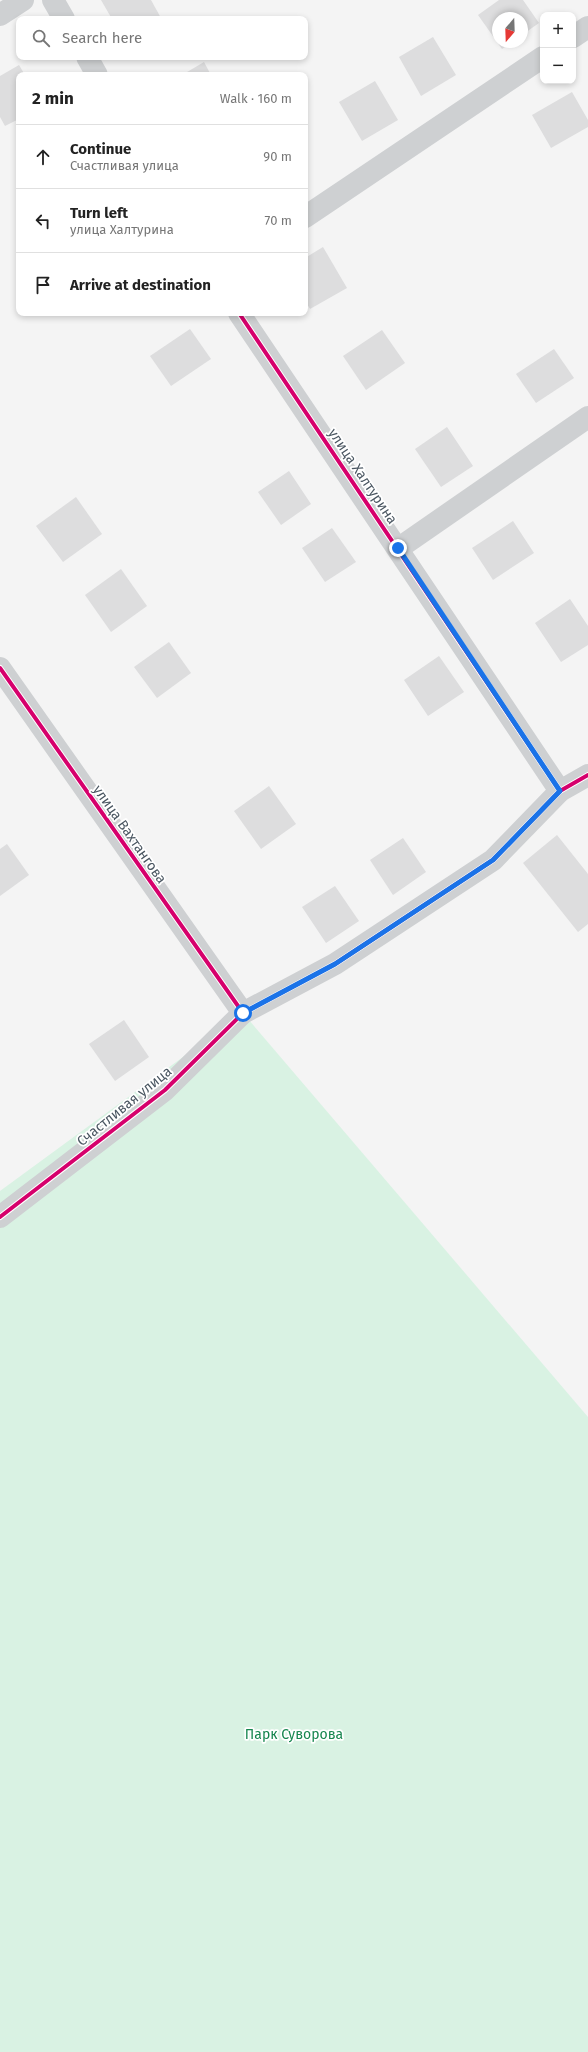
<!DOCTYPE html>
<meta charset="utf-8">
<style>
:root{--surface:#fff;--page:#f6f6f6;--text:#222;--muted:#767676;--line:#e0e0e0}
body{margin:0;font-family:"Fira Sans",sans-serif;background:var(--page);color:var(--text)}
.controls{position:absolute;right:12px;top:12px;display:grid;overflow:hidden;border-radius:8px;box-shadow:0 2px 6px #0003}
.controls button{width:36px;height:36px;display:grid;place-items:center;padding:0;border:0;border-bottom:1px solid var(--line);background:var(--surface);color:var(--text);font:20px sans-serif}
.compass{position:absolute;left:492px;top:12px;width:36px;height:36px;border-radius:50%;background:var(--surface);box-shadow:0 2px 6px #0003;rotate:199deg}
.stop{position:absolute;width:12px;height:12px;margin:-9px;border:3px solid #1a73e8;border-radius:50%;background:#fff}
.stop.end{background:#1a73e8;border-color:#fff;box-shadow:0 1px 4px #0008}
.list{margin:0;padding:0;list-style:none}
h2{display:flex;justify-content:space-between;align-items:center;height:52px;margin:0;padding:0 16px;font-size:17px}
h2 small{font-size:13px;font-weight:400;color:var(--muted)}
.list li{display:grid;grid-template-columns:26px 1fr auto;gap:12px;align-items:center;box-sizing:border-box;height:64px;padding:0 16px;border-top:1px solid var(--line)}
.list b{display:block;font-size:15px;white-space:nowrap}
.list p{margin:0;font-size:13px;white-space:nowrap;color:var(--muted)}
.list em{font-size:13px;font-style:normal;color:var(--muted)}
.icon{flex:none;width:22px;height:22px;fill:none;stroke:currentColor;stroke-width:2;stroke-linecap:round;stroke-linejoin:round}
.map{position:relative;flex:none;width:588px;height:2052px;overflow:hidden}
.search{position:absolute;background:var(--surface);box-shadow:0 2px 6px #0003;left:16px;top:16px;width:292px;height:44px;display:flex;align-items:center;gap:10px;box-sizing:border-box;padding:0 14px;border-radius:8px;color:var(--muted);font-size:15px}
.panel{position:absolute;background:var(--surface);box-shadow:0 2px 6px #0003;left:16px;top:72px;width:292px;height:244px;border-radius:8px}
.map>svg:first-child{display:block}
</style>
<div class="map">
<svg width="588" height="2052" viewBox="0 0 588 2052">
<rect width="100%" height="100%" fill="#f4f4f4"/>
<path fill="#d9f2e3" d="M243 1013 588 1417V2052H0V1191Z"/>
<g fill="#ddddde">
<path d="M101 0H151L161 18 112 19Z"/>
<path d="M499 0H523L539 23 522 35V18H498V42H512L502 49 478 15Z"/>
<path d="M433 37 456 75 421 96 399 57Z"/>
<path d="M204 62 211 75H182Z"/>
<path d="M19 65 25 75H19V119L5 126 0 117V76Z"/>
<path d="M375 81 398 120 362 141 339 102Z"/>
<path d="M572 92 588 120V127L551 148 532 115Z"/>
<path d="M323 247 347 288 310 309 305 300V258Z"/>
<path d="M190 329 211 359 171 386 150 356Z"/>
<path d="M382 330 405 363 366 390 343 356Z"/>
<path d="M554 349 574 378 536 403 516 374Z"/>
<path d="M447 427 473 466 441 487 415 449Z"/>
<path d="M289 471 311 504 281 525 258 492Z"/>
<path d="M76 497 102 534 63 562 36 526Z"/>
<path d="M513 521 534 553 493 580 472 548Z"/>
<path d="M332 528 356 562 325 582 302 548Z"/>
<path d="M121 569 147 606 111 632 85 595Z"/>
<path d="M570 599 588 626V645L561 662 535 623Z"/>
<path d="M169 642 191 673 157 698 134 667Z"/>
<path d="M439 656 464 692 428 716 404 680Z"/>
<path d="M269 786 296 824 261 849 234 811Z"/>
<path d="M557 835 588 874V924L578 932 523 863Z"/>
<path d="M403 838 426 872 393 895 370 860Z"/>
<path d="M7 844 29 875 0 896V849Z"/>
<path d="M335 886 359 921 326 943 302 907Z"/>
<path d="M124 1020 149 1057 115 1081 89 1044Z"/>
</g>
<g fill="none" stroke-linecap="round" stroke-linejoin="round">
<g stroke="#ced0d2" stroke-width="22">
<path d="M53 0 64 19"/>
<path d="M0 15 23 0"/>
<path d="M573 37 588 27"/>
<path d="M87 57 97 75"/>
<path d="M305 217 543 57"/>
<path d="M239 313 560 791"/>
<path d="M399 548 588 417"/>
<path d="M0 668 243 1013"/>
<path d="M0 1217 165 1090 243 1013 335 964 493 860 560 791 588 775"/>
</g>
<g stroke="#fff" stroke-width="6">
<g id="cycleway">
<path d="M239 313 560 791"/>
<path d="M0 668 243 1013"/>
<path d="M0 1217 165 1090 243 1013 335 964 493 860 560 791 588 775"/>
</g>
</g>
<use href="#cycleway" stroke="#d6006c" stroke-width="4"/>
</g>
<g fill="none" stroke-linecap="round" stroke-linejoin="round">
<path stroke="#1a73e8" stroke-width="5" d="M243 1013 335 964 493 860 560 791 398 548"/>
</g>
<g text-anchor="middle" stroke-width="3.5" stroke-linejoin="round" paint-order="stroke">
<g font-size="14" fill="#4a5661" stroke="#fff">
<text transform="translate(363 476) rotate(56)" y="5">улица Халтурина</text>
<text transform="translate(130 834) rotate(55)" y="5">улица Вахтангова</text>
<text transform="translate(124 1106) rotate(-39)" y="5">Счастливая улица</text>
</g>
<g font-size="14" fill="#17864f" stroke="#fff">
<text x="294" y="1739">Парк Суворова</text>
</g>
</g>
</svg>
<div class="controls">
<button>+</button>
<button>−</button>
</div>
<svg class="compass" viewBox="-18 -18 36 36"><path d="M0-13l5 13h-10z" fill="#e53935"/><path d="M0 13l5-13h-10z" fill="#767676"/></svg>
<div class="stop" style="left:243px;top:1013px"></div>
<div class="stop end" style="left:398px;top:548px"></div>
<div class="search"><svg class="icon" aria-label="search" viewBox="0 0 24 24"><circle cx="10" cy="10" r="6"/><path d="M15 15l6 6"/></svg>Search here</div>
<section class="panel">
<h2>2 min<small>Walk · 160 m</small></h2>
<ul class="list">
<li><svg class="icon" aria-label="ahead" viewBox="0 0 24 24"><path d="M12 20V5M6 11l6-6 6 6"/></svg><div><b>Continue</b><p>Счастливая улица</p></div><em>90 m</em></li>
<li><svg class="icon" aria-label="left" viewBox="0 0 24 24"><path d="M17 20v-9H6M10 6l-5 5 5 5"/></svg><div><b>Turn left</b><p>улица Халтурина</p></div><em>70 m</em></li>
<li><svg class="icon" aria-label="arrive" viewBox="0 0 24 24"><path d="M6 21V4h12l-3 4 3 4H6"/></svg><div><b>Arrive at destination</b></div></li>
</ul>
</section>
</div>
